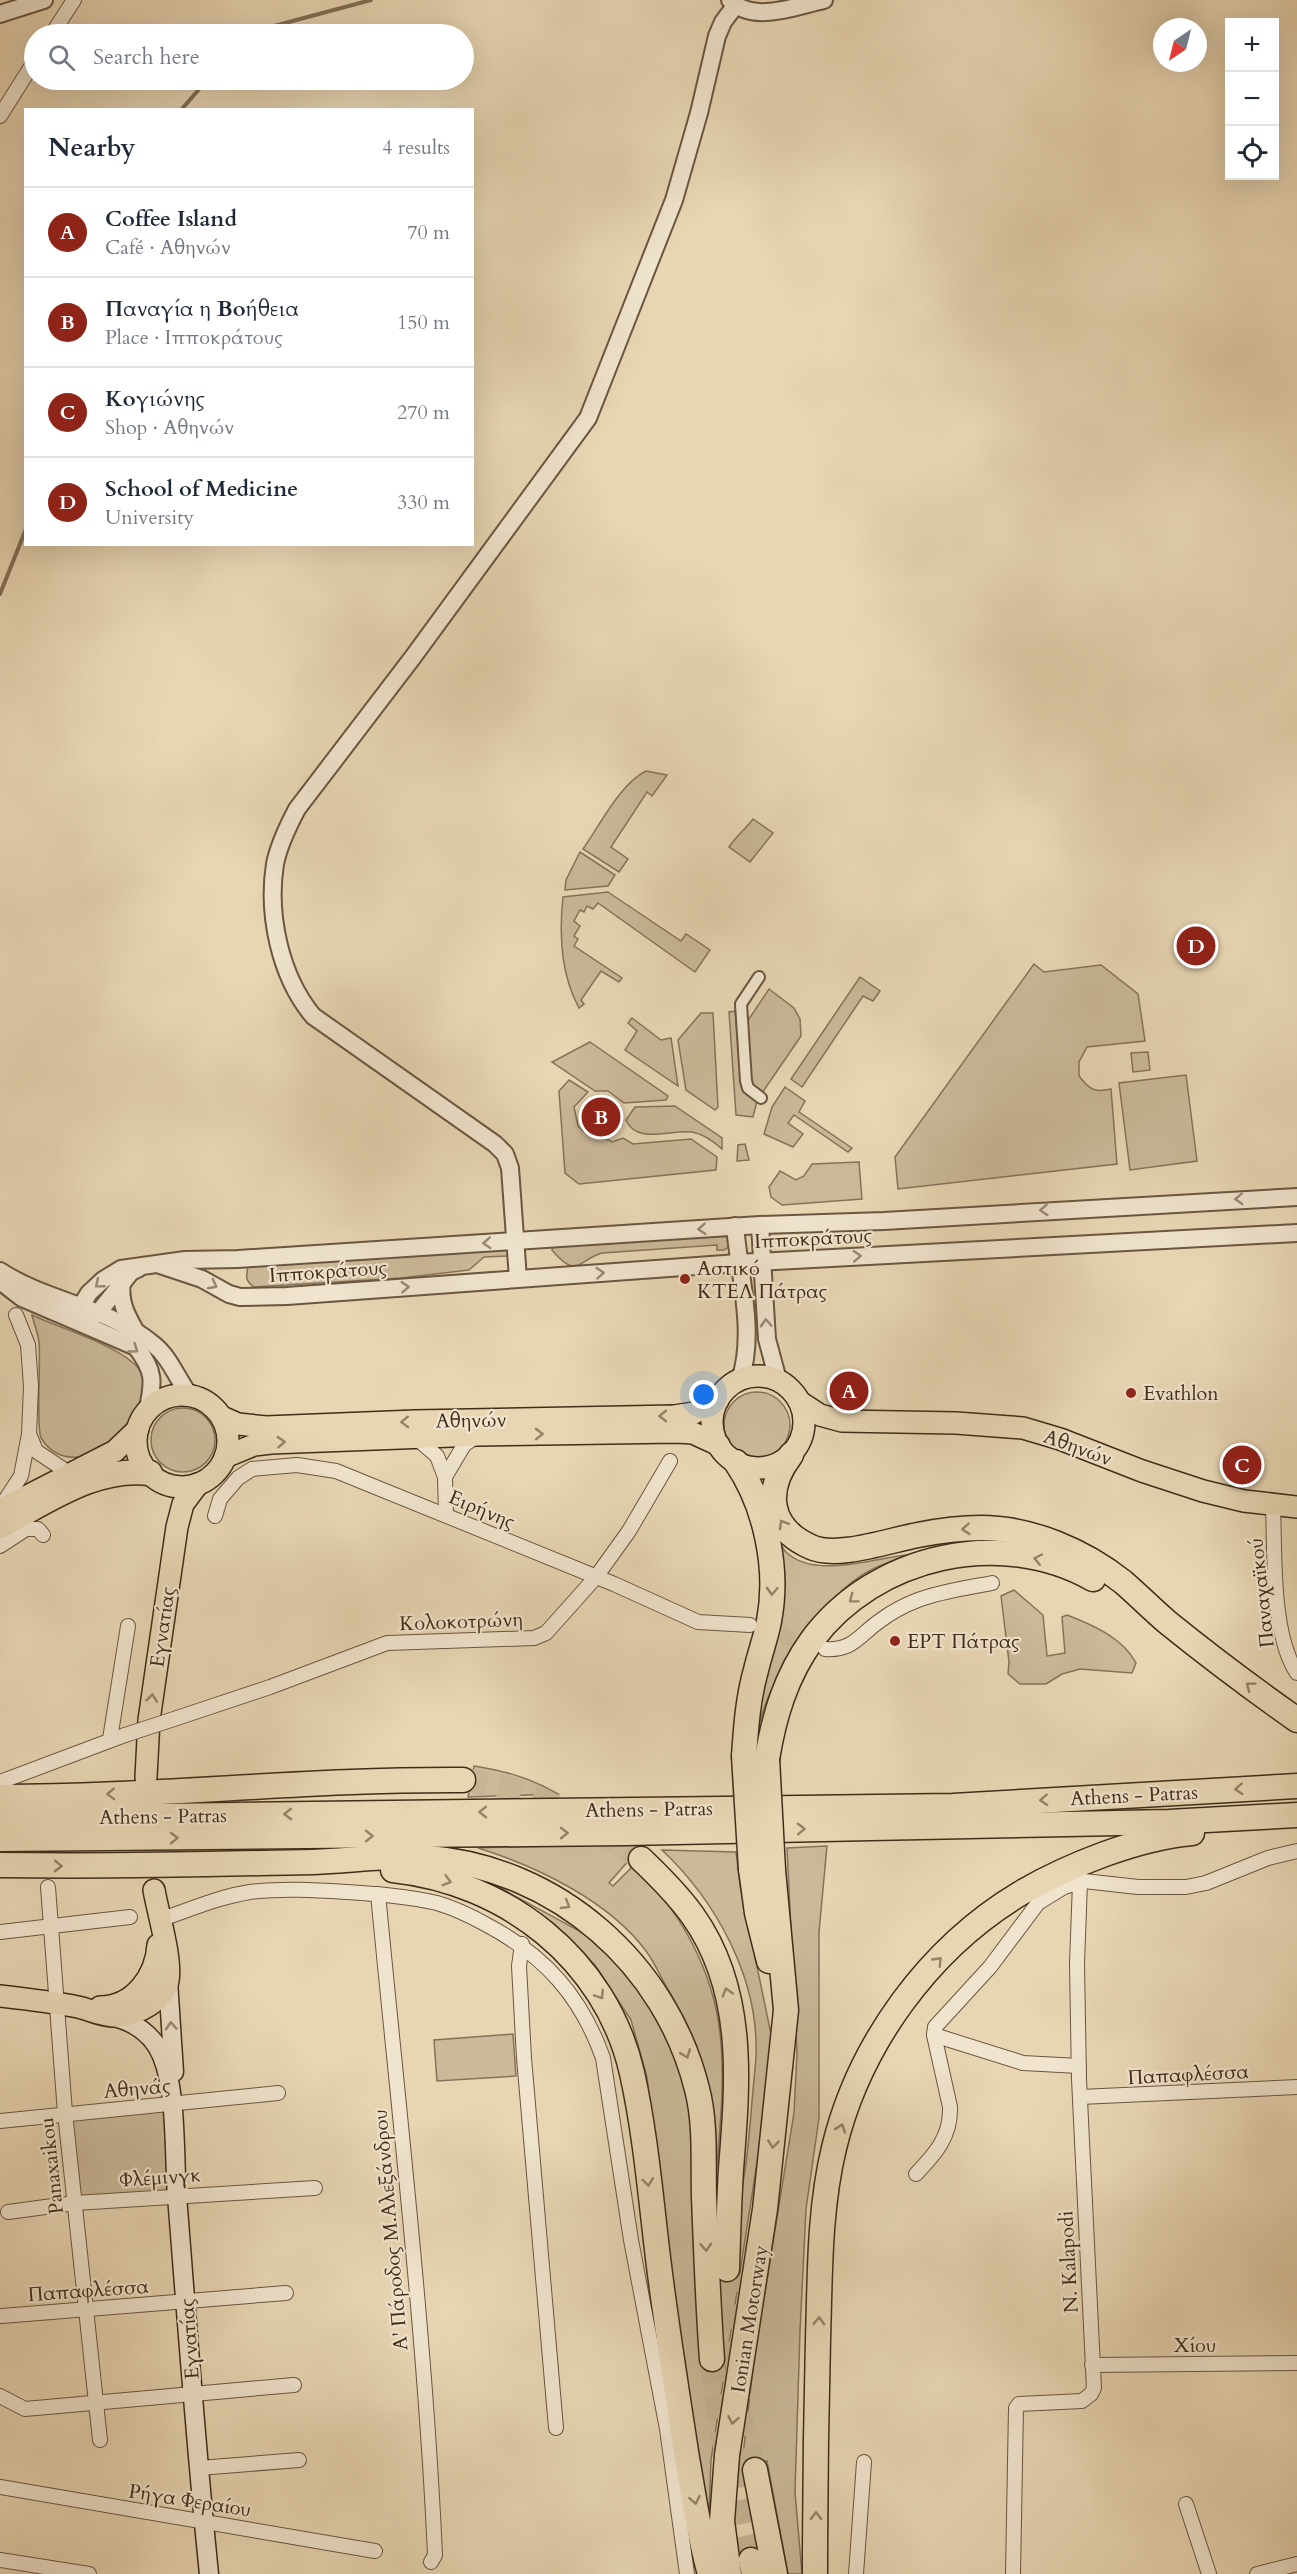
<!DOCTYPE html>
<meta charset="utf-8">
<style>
:root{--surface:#fff;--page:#f2f2f3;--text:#1f2937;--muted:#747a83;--line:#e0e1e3;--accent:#8f2418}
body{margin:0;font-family:Cardo,serif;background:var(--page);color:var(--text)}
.controls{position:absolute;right:18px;top:18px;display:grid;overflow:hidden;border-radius:0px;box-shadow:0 6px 24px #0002}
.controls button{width:54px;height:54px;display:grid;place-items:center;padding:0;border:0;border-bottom:2px solid var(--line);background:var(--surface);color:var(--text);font:30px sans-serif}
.compass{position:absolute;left:1153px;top:18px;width:54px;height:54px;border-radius:50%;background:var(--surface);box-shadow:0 6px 24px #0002;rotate:215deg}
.you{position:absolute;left:704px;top:1395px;width:21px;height:21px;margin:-15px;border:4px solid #fff;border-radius:50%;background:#1a73e8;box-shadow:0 0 0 9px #1a73e833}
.badge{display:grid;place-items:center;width:39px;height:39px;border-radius:50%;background:var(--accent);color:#fff;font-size:20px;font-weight:700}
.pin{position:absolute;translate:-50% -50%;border:3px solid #fff;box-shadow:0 2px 6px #0006}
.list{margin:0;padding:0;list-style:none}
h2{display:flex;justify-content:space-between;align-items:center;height:78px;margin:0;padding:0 24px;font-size:26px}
h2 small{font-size:20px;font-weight:400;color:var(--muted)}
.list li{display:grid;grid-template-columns:39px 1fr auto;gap:18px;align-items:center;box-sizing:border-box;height:90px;padding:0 24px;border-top:2px solid var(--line)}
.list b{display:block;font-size:22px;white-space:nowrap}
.list p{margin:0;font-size:20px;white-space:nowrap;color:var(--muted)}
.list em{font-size:20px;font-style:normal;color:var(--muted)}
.icon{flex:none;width:33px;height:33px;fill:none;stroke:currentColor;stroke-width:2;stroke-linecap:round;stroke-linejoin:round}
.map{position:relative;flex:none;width:1297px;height:2574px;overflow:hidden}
.search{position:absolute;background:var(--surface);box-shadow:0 6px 24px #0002;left:24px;top:24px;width:450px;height:66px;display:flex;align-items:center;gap:15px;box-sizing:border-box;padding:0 21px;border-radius:33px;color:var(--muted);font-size:22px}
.panel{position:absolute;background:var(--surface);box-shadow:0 6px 24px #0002;left:24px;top:108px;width:450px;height:438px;border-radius:0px}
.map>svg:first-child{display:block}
</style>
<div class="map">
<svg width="1297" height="2574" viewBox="0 0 1297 2574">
<rect width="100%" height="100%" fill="#e8d6b3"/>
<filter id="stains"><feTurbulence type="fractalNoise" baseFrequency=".00333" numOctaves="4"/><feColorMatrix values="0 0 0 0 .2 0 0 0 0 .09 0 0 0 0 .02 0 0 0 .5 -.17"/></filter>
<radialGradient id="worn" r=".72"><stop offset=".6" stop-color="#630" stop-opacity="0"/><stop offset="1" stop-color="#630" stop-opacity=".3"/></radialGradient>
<g fill="#cbb999" stroke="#867259" stroke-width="1.5">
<path d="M646 771 667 775 652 796 647 792 611 847 628 859 619 872 583 849C600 825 620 784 646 771Z"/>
<path d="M753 819 773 833 750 862 729 847C736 836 745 830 753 819Z"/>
<path d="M580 852 615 875 608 886 565 890 566 880Z"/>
<path d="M608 892 681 941 686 934 710 950 695 972 598 903 593 909 587 906 584 912 580 910 574 921 580 926 574 936 578 939 574 946 622 978 619 982 601 971 581 1000 584 1004 579 1008C561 975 559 934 563 897Z"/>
<path d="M1034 964 1044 972 1101 965 1138 994 1145 1041 1087 1047 1079 1062V1076C1089 1089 1094 1093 1111 1089L1117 1164 898 1189 895 1157Z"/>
<path d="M860 977 880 991 873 1001 863 996 802 1087 791 1079Z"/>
<path d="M769 989 794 1008 800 1019 801 1036 762 1093 751 1083 747 1022Z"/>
<path d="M735 1011 742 1089 757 1101 753 1117 736 1115 729 1012Z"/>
<path d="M701 1013H713L718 1107 715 1110 686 1090 678 1040Z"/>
<path d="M632 1018 661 1040 671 1038 678 1086 625 1050 637 1031 628 1023Z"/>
<path d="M590 1042 668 1096 666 1100 624 1103 608 1091H595L552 1062Z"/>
<path d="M1148 1052 1150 1070 1133 1072 1131 1053Z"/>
<path d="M1186 1075 1197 1161 1130 1170 1119 1083Z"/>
<path d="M569 1080 588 1092 574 1107 578 1126C583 1131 590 1136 596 1138 603 1140 606 1137 612 1142L623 1138 633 1144 691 1139 717 1157 716 1170 579 1184 565 1173 559 1091Z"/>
<path d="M785 1087 805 1101 799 1112 852 1148 848 1152 794 1115 788 1123 803 1134 793 1147 764 1134 772 1107Z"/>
<path d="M675 1106 722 1138V1149C713 1141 704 1134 692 1132 671 1129 637 1145 626 1120L635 1107Z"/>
<path d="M745 1144 749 1160 737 1161 738 1145Z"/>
<path d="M859 1162 862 1199 782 1205 771 1197 769 1187 780 1171 796 1180 804 1176 812 1164Z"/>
<path d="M729 1235 730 1246 724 1250H717V1245L602 1253C578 1260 577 1280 552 1250L553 1247Z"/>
<path d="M506 1249 508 1253 507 1256 484 1257 469 1270 401 1278 254 1287C245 1281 246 1276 248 1266Z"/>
<path d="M32 1315C60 1328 110 1343 132 1362 155 1380 141 1408 129 1427 126 1432 123 1439 118 1443 115 1446 107 1448 102 1450 80 1460 56 1462 41 1438 36 1428 41 1360 39 1342 38 1333 34 1324 32 1315Z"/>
<circle cx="757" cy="1425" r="33"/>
<circle cx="183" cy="1440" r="32"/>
<path d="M776 1538C780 1543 783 1549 787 1553 816 1579 872 1558 907 1555 895 1560 881 1564 869 1571 823 1595 768 1679 758 1729L754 1727 781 1614 784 1577Z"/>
<path d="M1014 1590 1043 1615 1047 1656 1065 1653 1062 1617 1067 1615C1093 1625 1123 1638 1136 1663L1132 1673 1080 1669 1062 1674 1046 1684H1020L1008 1674 1009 1662 1001 1596Z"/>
<path d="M474 1766C505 1771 531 1778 558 1794L468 1797Z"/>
<path d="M645 1842 609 1883 613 1886 632 1867C676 1903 708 1962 718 2019 728 2078 718 2142 714 2201 712 2157 714 2108 702 2065 696 2038 682 2014 669 1991 661 1978 655 1963 646 1951 609 1901 536 1866 478 1848Z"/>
<path d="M827 1846 819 1932V2118L806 2209 800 2331 795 2492 802 2574H788L767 2461 742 2464 754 2359 794 2113 797 2053 787 1848Z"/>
<path d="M662 1850 736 1852 740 1885 771 2034 767 2094 758 2156 711 2460 708 2540 680 2345 647 2077 631 2020 595 1965 558 1930 497 1886 583 1933 626 1972 660 2015 686 2075 714 2274C722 2248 734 2222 740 2196 747 2170 748 2142 751 2115 752 2095 755 2075 756 2056 759 1979 717 1902 662 1850Z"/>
<path d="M513 2034 516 2076 437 2081 434 2040Z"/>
<path d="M172 2104 177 2195 75 2203 65 2113Z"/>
</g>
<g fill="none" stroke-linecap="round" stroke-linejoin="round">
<g stroke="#836f56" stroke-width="4">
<path d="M262 34 274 26 371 0"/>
<path d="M181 110 207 80"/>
<path d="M0 594 26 529"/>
</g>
<path stroke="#c6b494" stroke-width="14" stroke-dasharray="14 7" stroke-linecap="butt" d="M761 1629 815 1646"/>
<g stroke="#c6b494" stroke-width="24" stroke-dasharray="24 12" stroke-linecap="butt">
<path d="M463 1780C478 1782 495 1784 509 1788 556 1803 601 1830 641 1859"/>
<path d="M727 2269 741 2421 755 2470"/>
<path d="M712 2359 720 2424 751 2560"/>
</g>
<g stroke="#6a5640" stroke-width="14">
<path id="pedestrian" d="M759 977 741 1004 746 1081 748 1088 761 1098"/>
</g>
<g stroke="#6a5640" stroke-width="16">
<g id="minor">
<path d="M52 34 74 0"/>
<path d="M0 116 34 62"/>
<path d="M30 1436 36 1451 69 1473"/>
<path d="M415 1437 437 1456 445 1477 446 1515"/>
<path d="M445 1477 464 1445 478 1435"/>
<path d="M2 1505 21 1476 29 1434 31 1386 28 1345 16 1315"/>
<path d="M1273 1506C1275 1553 1271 1634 1297 1673"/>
<path d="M215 1516 220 1499 238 1478 252 1469 297 1465 336 1471 614 1584 698 1622 750 1625"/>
<path d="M0 1546 26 1529H38L43 1535"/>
<path d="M825 1649C854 1651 860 1634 881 1620 893 1611 905 1605 918 1600 942 1591 967 1588 992 1583"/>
<path d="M177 1718 270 1687 387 1643 534 1638 546 1633 596 1577 629 1531 670 1461"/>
<path d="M110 1739 128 1626"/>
<path d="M0 1782 125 1735"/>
<path d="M48 1887 65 2113 100 2440"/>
<path d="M378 1894C399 2114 425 2334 435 2555L431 2562"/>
<path d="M159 1920C189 1910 218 1897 250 1892 282 1888 315 1890 346 1892 376 1894 407 1896 437 1903 454 1908 471 1916 487 1925 545 1956 581 1996 603 2058L631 2240 667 2429 687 2574"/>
<path d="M0 1932 130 1917"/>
<path d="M522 1944 519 1966 524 2058 556 2428"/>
<path d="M934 2035 1023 2063 1079 2066"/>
<path d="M1080 2097 1297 2087"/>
<path d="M0 2121 278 2093"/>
<path d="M916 2174C935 2154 951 2137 950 2107L934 2035 935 2027 990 1967 1038 1903 1064 1887 1084 1881 1138 1887H1186L1206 1883 1268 1858 1297 1851"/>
<path d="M8 2212 75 2203 315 2188"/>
<path d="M2 2316 286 2293"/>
<path d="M1092 2365 1297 2363"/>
<path d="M0 2396 25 2409 294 2385"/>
<path d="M199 2468 299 2460"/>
<path d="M0 2487 375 2551"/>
<path d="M1186 2504 1209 2574"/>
<path d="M0 2560 89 2574"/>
<path d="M856 2574 864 2462"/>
<path d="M1013 2574 1016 2408 1019 2404 1082 2401 1091 2394 1094 2388 1079 2079 1077 1964 1080 1882"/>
<path d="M1257 2574 1297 2564"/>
</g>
</g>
<g stroke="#6a5640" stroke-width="20">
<g id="tertiary">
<path d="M730 0C753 24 796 6 824 0"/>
<path d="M0 14 44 0"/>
<path d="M760 1225 767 1339 778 1380"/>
<path d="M735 1226C739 1275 756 1333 740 1380"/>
<path d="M160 1265 202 1279 229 1294 240 1297 287 1296 738 1263 1297 1233"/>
<path d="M0 1271C47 1302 109 1307 153 1344 170 1357 177 1379 190 1396"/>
<path d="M518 1279 510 1168 505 1154 495 1144 313 1016C280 976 267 915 275 864 279 844 288 826 297 809L413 657 588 418 674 200 699 113 717 36 723 22 735 6"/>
<path d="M0 1281 22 1298 136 1347C155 1371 154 1382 147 1412"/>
<path d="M122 1281C119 1302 126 1314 136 1332"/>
<path d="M90 1318 98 1313 131 1272 139 1268"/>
<path d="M82 1323 81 1306 89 1293 103 1280 121 1269 185 1260 238 1259 760 1225 884 1221 1297 1197"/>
</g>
</g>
<g stroke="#402c19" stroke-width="21">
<g id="secondary">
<path d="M168 1981 174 2072"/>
<path d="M110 2016C133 2021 153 2034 162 2056 177 2092 174 2156 177 2196 187 2322 196 2448 209 2574"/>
</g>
</g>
<g stroke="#402c19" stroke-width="24">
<g id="primary">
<circle cx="758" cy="1422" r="46"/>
<circle cx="182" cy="1441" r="46"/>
<path d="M800 1402 820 1415 842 1421 956 1423 1023 1428 1060 1439 1142 1471 1203 1491 1244 1501 1297 1507"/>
<path d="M222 1417 238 1424 266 1427 415 1421 674 1416 694 1413 718 1400"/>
<path d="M225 1457 254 1445 271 1443 478 1435 677 1432 693 1433 719 1445"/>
<path d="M0 1510 115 1451 138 1429"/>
<path d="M146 1777 149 1720 177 1527 183 1504 198 1484"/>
<path d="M0 1996C26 1999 52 2002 78 2007 91 2010 104 2017 118 2016 137 2015 164 2001 168 1981 172 1959 158 1913 154 1890"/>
<path d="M100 2007C134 2007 156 1976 158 1945"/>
</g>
</g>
<g stroke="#402c19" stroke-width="27">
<g id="motorway">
<path d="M791 1455C764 1490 768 1528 811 1547 837 1559 890 1540 918 1535 938 1531 960 1528 981 1528 1031 1528 1084 1551 1123 1582 1138 1595 1152 1609 1167 1622 1209 1656 1253 1689 1297 1720"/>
<path d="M736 1462C766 1506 779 1569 769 1621 766 1637 760 1653 756 1670 748 1698 746 1727 744 1756"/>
<path d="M0 1526C47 1502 95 1466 150 1473"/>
<path d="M767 1759C774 1716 786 1676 812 1640 875 1555 1001 1527 1093 1579"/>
<path d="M0 1797C155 1797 309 1779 463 1780"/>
<path d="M0 1818 953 1806 1297 1786"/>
<path d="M0 1839 626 1833 1169 1822 1297 1815"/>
<path d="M641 1859C659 1876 678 1895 693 1916 746 1991 738 2082 731 2169 729 2202 728 2236 727 2269"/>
<path d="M0 1865C87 1866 173 1865 260 1863 283 1862 307 1863 330 1861 363 1859 395 1855 428 1858 557 1868 666 1964 697 2089 706 2123 703 2161 704 2197 706 2251 708 2305 712 2359"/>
<path d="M751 1869 757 1913 769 1961"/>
<path d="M393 1870C506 1882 606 1959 632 2073 646 2136 651 2202 659 2266 667 2330 677 2394 687 2458 694 2497 699 2536 710 2574"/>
<path d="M755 2470 775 2574"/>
<path d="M751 2560 754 2574"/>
<path d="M729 2574 722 2521 727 2455 765 2209 786 2010 773 1870"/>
<path d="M815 2574C815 2496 816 2418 818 2339 820 2276 819 2210 834 2148 859 2044 929 1948 1021 1893 1069 1865 1137 1838 1192 1833"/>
</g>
</g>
<use href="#pedestrian" stroke="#f0e4ce" stroke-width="10"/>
<use href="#minor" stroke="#f0e4ce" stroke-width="14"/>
<use href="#tertiary" stroke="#f0e4ce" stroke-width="16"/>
<use href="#secondary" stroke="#f0e4ce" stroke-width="18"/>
<use href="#primary" stroke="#e8d6b3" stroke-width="21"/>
<use href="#motorway" stroke="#e8d6b3" stroke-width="24"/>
<g stroke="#6a5640" stroke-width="16" stroke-linecap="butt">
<path id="minor-bridge" d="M125 1735 177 1718"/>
</g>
<g stroke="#402c19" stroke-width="27" stroke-linecap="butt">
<g id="motorway-bridge">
<path d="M744 1756 751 1869"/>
<path d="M767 1759 773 1870"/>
</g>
</g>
<use href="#minor-bridge" stroke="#f0e4ce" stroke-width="14"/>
<use href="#motorway-bridge" stroke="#e8d6b3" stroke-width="24"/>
</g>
<defs><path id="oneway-chevron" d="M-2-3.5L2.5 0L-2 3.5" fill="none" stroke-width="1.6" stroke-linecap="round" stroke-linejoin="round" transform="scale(1.5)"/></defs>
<g stroke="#988874">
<use href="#oneway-chevron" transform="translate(1239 1199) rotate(177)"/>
<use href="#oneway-chevron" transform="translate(1044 1210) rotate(176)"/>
<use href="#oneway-chevron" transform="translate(702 1229) rotate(176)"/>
<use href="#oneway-chevron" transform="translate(487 1243) rotate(176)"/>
<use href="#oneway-chevron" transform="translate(857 1256) rotate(-3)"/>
<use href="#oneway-chevron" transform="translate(600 1273) rotate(-4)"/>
<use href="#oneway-chevron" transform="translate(99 1284) rotate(141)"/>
<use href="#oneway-chevron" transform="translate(213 1285) rotate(28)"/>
<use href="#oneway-chevron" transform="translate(405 1287) rotate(-4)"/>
<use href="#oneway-chevron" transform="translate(766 1323) rotate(-93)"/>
<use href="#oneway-chevron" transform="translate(134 1349) rotate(36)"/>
<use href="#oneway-chevron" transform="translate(171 2026) rotate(-94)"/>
</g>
<g stroke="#948166">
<use href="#oneway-chevron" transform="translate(663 1416) rotate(179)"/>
<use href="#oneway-chevron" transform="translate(405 1422) rotate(178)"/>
<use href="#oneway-chevron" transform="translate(539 1434) rotate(-1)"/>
<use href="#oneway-chevron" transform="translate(281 1442) rotate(-3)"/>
<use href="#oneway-chevron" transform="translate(783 1524) rotate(-121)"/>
<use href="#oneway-chevron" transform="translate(966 1529) rotate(176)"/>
<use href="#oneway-chevron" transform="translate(1038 1559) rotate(-168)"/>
<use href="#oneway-chevron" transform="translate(772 1591) rotate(93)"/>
<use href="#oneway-chevron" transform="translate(853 1599) rotate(143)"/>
<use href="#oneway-chevron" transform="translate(1250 1686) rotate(-143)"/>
<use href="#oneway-chevron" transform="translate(152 1698) rotate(-83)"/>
<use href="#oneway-chevron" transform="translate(1239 1789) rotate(177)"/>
<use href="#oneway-chevron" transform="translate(111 1794) rotate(178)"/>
<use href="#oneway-chevron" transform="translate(1044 1800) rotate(177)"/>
<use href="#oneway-chevron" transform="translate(483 1812) rotate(179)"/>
<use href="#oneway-chevron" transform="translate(288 1814) rotate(179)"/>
<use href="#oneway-chevron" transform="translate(801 1829) rotate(-1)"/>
<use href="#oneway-chevron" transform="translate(564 1833) rotate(-1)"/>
<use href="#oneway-chevron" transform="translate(369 1836) rotate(-1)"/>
<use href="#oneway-chevron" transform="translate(174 1838) rotate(-1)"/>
<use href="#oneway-chevron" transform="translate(58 1866) rotate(1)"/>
<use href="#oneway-chevron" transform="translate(447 1881) rotate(16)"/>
<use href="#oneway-chevron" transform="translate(566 1905) rotate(31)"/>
<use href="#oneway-chevron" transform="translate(938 1961) rotate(-46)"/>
<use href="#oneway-chevron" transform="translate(727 1992) rotate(-106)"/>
<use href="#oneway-chevron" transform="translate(600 1995) rotate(57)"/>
<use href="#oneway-chevron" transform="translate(686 2054) rotate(69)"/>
<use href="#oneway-chevron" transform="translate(841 2128) rotate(-71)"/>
<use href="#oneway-chevron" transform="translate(773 2144) rotate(97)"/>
<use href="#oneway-chevron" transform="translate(648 2182) rotate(83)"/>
<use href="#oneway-chevron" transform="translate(706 2247) rotate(88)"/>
<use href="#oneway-chevron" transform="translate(819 2321) rotate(-88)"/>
<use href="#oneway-chevron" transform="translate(733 2420) rotate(100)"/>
<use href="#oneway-chevron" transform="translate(695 2500) rotate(79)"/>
<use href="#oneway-chevron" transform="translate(816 2516) rotate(-90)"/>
</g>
<g fill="#8f2418" stroke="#f0e4ce" stroke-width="2">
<circle cx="685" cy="1279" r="6"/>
<circle cx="1131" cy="1393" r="6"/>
<circle cx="895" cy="1641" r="6"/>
</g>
<g text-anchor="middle" stroke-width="4.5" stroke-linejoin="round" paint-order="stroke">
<g font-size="20" fill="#402c19" stroke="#f0e4ce">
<text transform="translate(813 1238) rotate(-3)" y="7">Ιπποκράτους</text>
<text transform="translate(328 1271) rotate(-4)" y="7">Ιπποκράτους</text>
<text transform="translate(471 1420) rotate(-1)" y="7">Αθηνών</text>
<text transform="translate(1078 1447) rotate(20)" y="7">Αθηνών</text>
<text transform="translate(482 1509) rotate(23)" y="7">Ειρήνης</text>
<text transform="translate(1261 1593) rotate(-96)" y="7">Παναχαϊκού</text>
<text transform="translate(461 1621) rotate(-2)" y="7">Κολοκοτρώνη</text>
<text transform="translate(162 1627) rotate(-82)" y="7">Εγνατίας</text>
<text transform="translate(1134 1795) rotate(-3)" y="7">Athens - Patras</text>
<text transform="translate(649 1809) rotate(-1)" y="7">Athens - Patras</text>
<text transform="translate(163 1816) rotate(-1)" y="7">Athens - Patras</text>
<text transform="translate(1188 2074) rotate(-3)" y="7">Παπαφλέσσα</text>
<text transform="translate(137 2088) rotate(-5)" y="7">Αθηνάς</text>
<text transform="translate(51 2166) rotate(-96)" y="7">Panaxaikou</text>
<text transform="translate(160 2177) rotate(-4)" y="7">Φλέμινγκ</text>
<text transform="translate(390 2230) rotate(-95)" y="7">Α' Πάροδος Μ.Αλεξάνδρου</text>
<text transform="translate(1068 2262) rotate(-93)" y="7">N. Kalapodi</text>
<text transform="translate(88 2290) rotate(-4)" y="7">Παπαφλέσσα</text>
<text transform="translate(749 2319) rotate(-81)" y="7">Ionian Motorway</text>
<text transform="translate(189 2339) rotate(-94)" y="7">Εγνατίας</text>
<text x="1195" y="2352">Χίου</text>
<text transform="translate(190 2500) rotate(9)" y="7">Ρήγα Φεραίου</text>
</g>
<g font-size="20" fill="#402c19" stroke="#f0e4ce" text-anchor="start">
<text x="697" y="1275">Αστικό<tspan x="697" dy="23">ΚΤΕΛ Πάτρας</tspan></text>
<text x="1143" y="1400">Evathlon</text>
<text x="907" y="1648">ΕΡΤ Πάτρας</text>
</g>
</g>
<rect width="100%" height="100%" filter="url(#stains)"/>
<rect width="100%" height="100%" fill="url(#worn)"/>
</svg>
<div class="controls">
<button>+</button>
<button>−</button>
<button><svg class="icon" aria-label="locate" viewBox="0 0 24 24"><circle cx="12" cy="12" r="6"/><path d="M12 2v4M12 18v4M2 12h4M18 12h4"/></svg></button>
</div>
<svg class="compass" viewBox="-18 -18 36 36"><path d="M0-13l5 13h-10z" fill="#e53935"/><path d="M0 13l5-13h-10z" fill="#747a83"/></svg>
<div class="you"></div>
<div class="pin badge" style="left:849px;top:1391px">A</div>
<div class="pin badge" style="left:601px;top:1117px">B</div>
<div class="pin badge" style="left:1242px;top:1465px">C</div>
<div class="pin badge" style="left:1196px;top:946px">D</div>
<div class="search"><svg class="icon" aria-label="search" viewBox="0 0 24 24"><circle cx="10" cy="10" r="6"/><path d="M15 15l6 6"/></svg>Search here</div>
<section class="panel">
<h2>Nearby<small>4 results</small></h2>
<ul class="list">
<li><span class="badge">A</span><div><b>Coffee Island</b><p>Café · Αθηνών</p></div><em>70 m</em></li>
<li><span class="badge">B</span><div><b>Παναγία η Βοήθεια</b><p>Place · Ιπποκράτους</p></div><em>150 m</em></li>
<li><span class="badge">C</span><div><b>Κογιώνης</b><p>Shop · Αθηνών</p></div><em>270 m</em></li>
<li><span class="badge">D</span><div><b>School of Medicine</b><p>University</p></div><em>330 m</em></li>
</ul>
</section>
</div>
